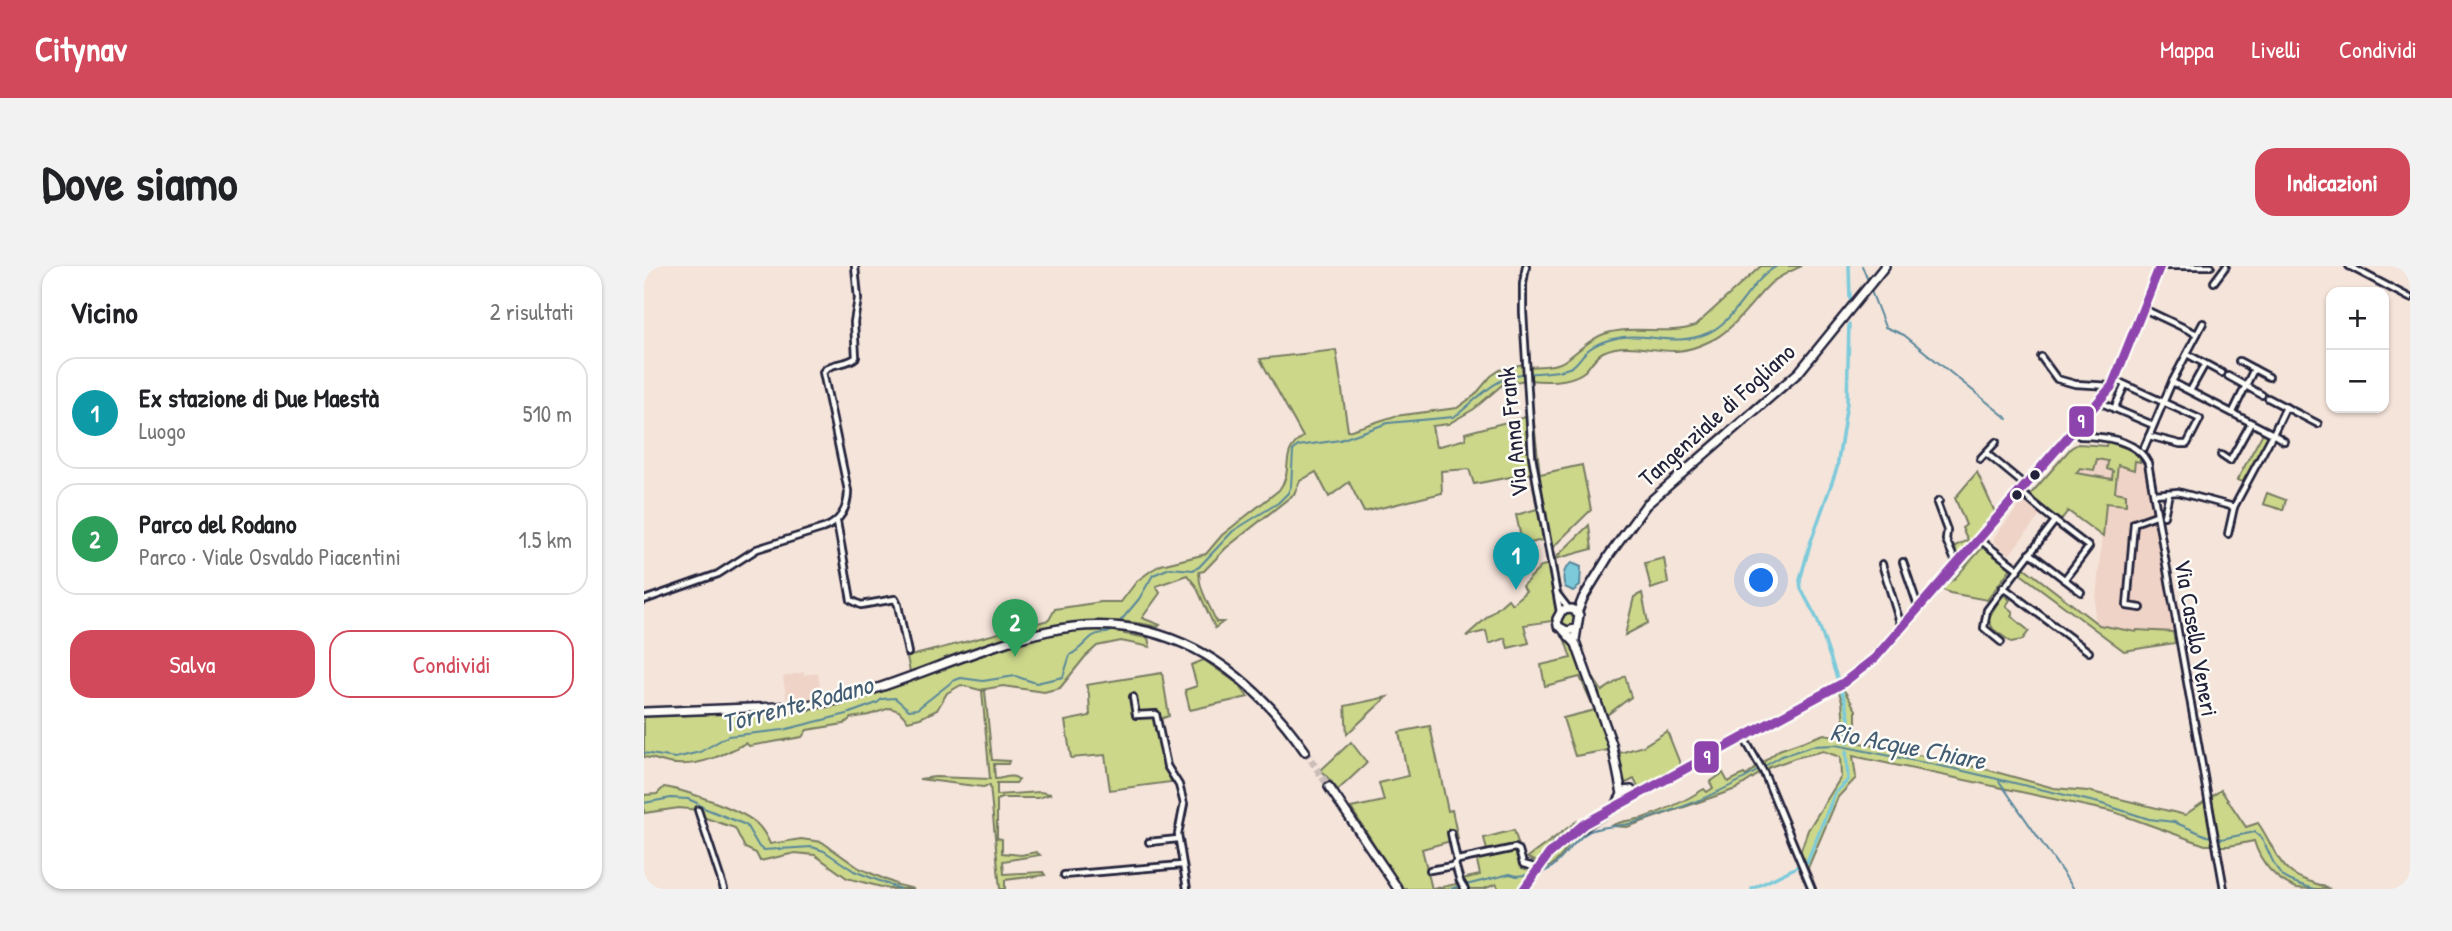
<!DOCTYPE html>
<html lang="it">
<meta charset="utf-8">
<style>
:root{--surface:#fff;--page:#f2f2f2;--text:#202124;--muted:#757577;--line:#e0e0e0;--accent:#d1495b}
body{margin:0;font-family:"Patrick Hand",sans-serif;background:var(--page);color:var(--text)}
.controls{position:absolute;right:21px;top:21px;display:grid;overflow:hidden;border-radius:14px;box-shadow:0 2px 5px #0004}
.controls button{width:63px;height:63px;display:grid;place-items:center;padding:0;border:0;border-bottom:2px solid var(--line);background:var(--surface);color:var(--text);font:35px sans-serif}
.you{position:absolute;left:1118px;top:315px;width:24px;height:24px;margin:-18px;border:5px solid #fff;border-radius:50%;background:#1a73e8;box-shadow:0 0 0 10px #1a73e833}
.badge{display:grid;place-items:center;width:46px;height:46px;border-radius:50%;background:var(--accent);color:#fff;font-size:23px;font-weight:700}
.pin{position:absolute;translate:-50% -58px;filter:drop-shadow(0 2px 4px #0008)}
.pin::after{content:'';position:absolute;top:37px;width:24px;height:21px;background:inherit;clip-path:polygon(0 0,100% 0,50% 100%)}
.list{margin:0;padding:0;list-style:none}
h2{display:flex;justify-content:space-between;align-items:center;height:91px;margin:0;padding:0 28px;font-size:30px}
h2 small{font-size:23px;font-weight:400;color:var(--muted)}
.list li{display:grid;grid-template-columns:46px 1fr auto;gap:21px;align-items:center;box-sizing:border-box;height:112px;margin:0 14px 14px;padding:0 14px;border:2px solid var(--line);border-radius:21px}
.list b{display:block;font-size:26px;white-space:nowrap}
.list p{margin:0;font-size:23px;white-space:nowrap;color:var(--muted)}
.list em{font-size:23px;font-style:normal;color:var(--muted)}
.actions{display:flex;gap:14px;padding:21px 28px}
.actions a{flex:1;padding:16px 0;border:2px solid var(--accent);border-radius:21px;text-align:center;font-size:24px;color:var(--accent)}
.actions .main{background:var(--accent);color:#fff}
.map{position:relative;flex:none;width:1766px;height:623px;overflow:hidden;border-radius:21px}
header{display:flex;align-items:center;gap:42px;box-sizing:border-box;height:98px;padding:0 35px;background:var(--accent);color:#fff}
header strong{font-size:33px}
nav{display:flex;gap:38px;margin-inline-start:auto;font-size:24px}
.intro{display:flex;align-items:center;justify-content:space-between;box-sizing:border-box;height:168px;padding:0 42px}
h1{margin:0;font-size:49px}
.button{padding:18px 32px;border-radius:21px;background:var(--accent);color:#fff;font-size:24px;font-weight:700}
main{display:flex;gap:42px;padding:0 42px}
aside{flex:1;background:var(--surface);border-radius:21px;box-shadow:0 2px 5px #0004}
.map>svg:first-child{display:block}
</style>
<header>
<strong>Citynav</strong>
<nav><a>Mappa</a><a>Livelli</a><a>Condividi</a></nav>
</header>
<div class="intro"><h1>Dove siamo</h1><a class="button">Indicazioni</a></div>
<main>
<aside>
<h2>Vicino<small>2 risultati</small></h2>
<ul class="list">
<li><span class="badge" style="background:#0f9aa8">1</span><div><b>Ex stazione di Due Maestà</b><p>Luogo</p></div><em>510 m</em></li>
<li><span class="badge" style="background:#2e9e5b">2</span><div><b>Parco del Rodano</b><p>Parco · Viale Osvaldo Piacentini</p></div><em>1.5 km</em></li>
</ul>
<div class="actions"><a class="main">Salva</a><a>Condividi</a></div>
</aside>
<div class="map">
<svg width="1766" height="623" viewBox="0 0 1766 623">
<rect width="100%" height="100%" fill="#f5e4da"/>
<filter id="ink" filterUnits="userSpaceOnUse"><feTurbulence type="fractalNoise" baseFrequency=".0143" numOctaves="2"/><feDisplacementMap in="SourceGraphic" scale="14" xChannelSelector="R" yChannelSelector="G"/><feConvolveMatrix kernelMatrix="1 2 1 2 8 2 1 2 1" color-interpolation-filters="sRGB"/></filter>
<g filter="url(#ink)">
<g fill="#efd3c6">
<path d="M1434 178 1478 181 1490 203 1491 195 1496 187 1503 198 1529 366 1478 365 1455 359 1450 355 1461 237 1481 239 1471 226 1405 205 1421 187Z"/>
<path d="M1380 234 1397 248 1365 289 1350 276V271Z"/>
<path d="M160 406V409L174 407 177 429 181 433 143 437 139 411Z"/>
</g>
<g fill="#ccd78a" stroke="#777c62" stroke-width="2" fill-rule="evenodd">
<path d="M1117 0H1158C1147 5 1135 10 1126 18 1106 37 1089 66 1064 76 1054 81 1044 84 1033 85 1010 86 982 75 959 86 951 90 947 99 941 105 926 117 902 116 884 114L883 101C894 100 911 101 920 95 933 87 945 73 960 68 990 58 1023 70 1051 60Z"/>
<path d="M692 84 704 165 751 150 813 142 831 129 847 110 856 104 879 98 881 114 858 119 830 143 804 158 788 160 792 181 822 173 821 167 889 149 896 208 938 199 947 244 904 286 902 273 879 279 878 276 872 249 893 243 887 207 830 218 825 203 797 205 798 227 720 246 705 216 685 231 672 206 656 215 650 228 582 282 560 305 555 306C555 326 566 338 572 356H579L571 362 552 320 543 309 512 320 516 327 498 352 516 359 514 361C432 340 344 380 266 406L263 391 405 354 411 343 457 336H477L493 315 508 304 517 299 562 288 578 269 635 224C651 204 634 187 659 171L616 93Z"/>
<path d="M1619 167 1627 171 1603 218 1593 214Z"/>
<path d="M1463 175 1488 181 1496 187V196L1491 195 1490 204 1474 199 1471 226 1482 228V239L1462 237 1459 271 1424 245 1416 255 1385 230 1427 182 1434 178 1462 180ZM1453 193 1464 195 1463 203 1469 205 1468 213 1432 207 1436 202 1450 204Z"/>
<path d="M1333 206 1353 251 1314 294 1311 280 1324 274 1318 262 1322 259 1311 232Z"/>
<path d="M1623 227 1642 234 1639 244 1619 238Z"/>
<path d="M945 259 948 283 911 293 919 340 933 351 932 359 925 364 940 398 958 425 981 410 987 431 963 449 973 488 999 480 1023 465 1037 500 995 523 990 513 980 518 978 512 970 504 965 484 931 490 919 452 951 444 936 411 901 420 897 399 927 392 914 354 880 359 885 377 864 382 861 372 845 378 842 365 822 370 864 333 868 338 882 325 878 320 898 300 905 298Z"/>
<path d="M1340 280 1367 302 1343 334 1306 327 1297 323 1310 313Z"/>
<path d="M1020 292 1024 317 1007 323 1001 297Z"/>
<path d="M1378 300 1455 359 1492 366 1493 364 1529 366 1531 377 1480 385 1374 306Z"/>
<path d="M998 327 1004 357 981 369 990 331Z"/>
<path d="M1359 328 1366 334 1362 340 1369 346 1367 350 1385 365 1378 374 1367 376 1349 363 1344 353Z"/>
<path d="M447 362 480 364V368L504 372 506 381 477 375 453 380 441 391 416 422 400 426 359 420 336 424 317 419 303 427 293 444 276 452 264 455 255 445 246 442 225 449 207 452 200 458 163 464 158 471 105 480 102 477C81 488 57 500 33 498 22 498 11 492 0 491V449L165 442 304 400 395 369Z"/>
<path d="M560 394 594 418 604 431 546 444 541 424 553 420 547 399Z"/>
<path d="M518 407 525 450 510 455 527 516 466 524 461 489 427 492 421 455 446 450 445 428 442 419Z"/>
<path d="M1198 421 1212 444V476L1341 503 1410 522 1444 525 1541 549 1577 524 1602 561 1614 557C1626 573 1632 596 1649 608 1660 615 1675 618 1686 623 1676 623 1662 623 1653 622 1632 615 1616 596 1610 575L1585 580H1575L1568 547 1564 550 1569 579H1561L1470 546 1209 490 1212 512 1194 531 1164 602 1153 595 1164 564 1197 511 1196 491 1179 485 1151 492 1126 501 1092 523 983 561 967 560C977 554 987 555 999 552 1020 545 1041 535 1060 523L1063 526 1069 522 1066 516 1079 507 1084 516 1100 508 1102 510 1135 484 1180 468 1201 472 1198 435 1194 423Z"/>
<path d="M338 425H341L348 494 365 495 364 498H350L351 513C359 513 368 507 375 514L372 517H353V529L396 526 407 528 394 532H357L353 534V572L358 573V587L377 589 392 586 396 589 359 595 360 608 399 606 401 609 361 614V623H356L346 519 339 521 275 513 291 511 346 513Z"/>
<path d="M743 431 703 468 701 440Z"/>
<path d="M786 460 804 545 808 544 814 573 778 583 788 623 817 617 821 623H759L707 542 740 535 735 517 764 510 755 466Z"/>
<path d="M707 476 723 497 694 524 677 504Z"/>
<path d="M20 521C40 524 100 544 114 559 119 564 123 571 126 578L157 573 178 576 215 602 254 619 270 623H245L203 612 171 589 151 587 116 595 112 587 101 582 91 562 56 550 54 544 35 542 0 547V529L13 528Z"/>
<path d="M933 555 935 559 908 580 894 596 883 592Z"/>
<path d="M870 564 880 596 891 601 877 623H855L852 618 840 623H825L818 613 836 609 832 590 844 589 840 572Z"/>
<path d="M934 566C924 581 912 602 894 606L909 586Z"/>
</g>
<path fill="#7dcadb" stroke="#59879b" stroke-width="2" d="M928 297 937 301 936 320 929 325 921 321C918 311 919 302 928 297Z"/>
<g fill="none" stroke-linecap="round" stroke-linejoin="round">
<g stroke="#59879b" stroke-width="2">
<path d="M1218 0 1223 12"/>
<path d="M1227 25 1241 61 1260 69 1364 153"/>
<path d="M474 358 495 333 509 309 526 302 549 304 555 301 589 265 634 237 644 227 647 220 649 185 654 180 696 174 744 157 809 151 814 148C834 132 851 112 877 108 893 106 910 108 925 102 932 100 935 93 940 88 950 77 965 73 979 71 1009 68 1032 81 1064 67 1093 54 1106 14 1133 0"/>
<path d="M0 487 31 492 56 486 84 470 139 464 203 448 233 437 238 433 251 432 265 444 273 443 309 415 317 412 339 415 371 410 392 417 419 411 426 389C436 384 441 376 449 370 457 365 463 370 470 363"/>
<path d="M1119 501 1138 490 1168 480 1192 479 1311 503 1455 537 1505 553 1530 556 1563 570 1577 573 1611 566C1625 577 1626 599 1639 610 1646 617 1662 620 1671 623"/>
<path d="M1355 515 1430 623"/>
<path d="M0 537 27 532 44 533 53 537 60 542 102 559 115 581 119 584 168 581 180 585 210 605 256 623"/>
<path d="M897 607C918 600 927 574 946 565 961 559 975 561 989 557 1031 545 1077 527 1115 504"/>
<path d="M822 619 866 608 873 610 888 608"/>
<path d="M806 623 816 620"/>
</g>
<g stroke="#7dcadb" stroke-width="3.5">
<path d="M1205 0 1206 33"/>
<path d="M1203 477 1205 452 1201 435 1173 353 1157 323 1156 314 1166 278 1193 202 1203 137 1205 58"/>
<path d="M1108 623 1163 596 1191 527 1204 514 1202 485"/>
</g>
<path stroke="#cbbdba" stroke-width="7" stroke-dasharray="7 3.5" stroke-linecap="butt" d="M661 485 685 521"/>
<g stroke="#22223b" stroke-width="10">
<g id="minor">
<path d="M882 0 879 18V46L888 190 916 346"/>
<path d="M1516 0H1567"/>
<path d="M1705 0 1766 32"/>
<path d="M1570 16 1582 0"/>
<path d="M1500 43 1553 68"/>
<path d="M1543 88 1578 107"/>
<path d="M1397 91 1413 113 1431 118 1467 120"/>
<path d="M1595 95 1625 111"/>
<path d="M1584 110 1618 129"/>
<path d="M1471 114 1556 153 1543 178H1536L1505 170"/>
<path d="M1528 116 1629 168 1642 141"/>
<path d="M1546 125 1561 98"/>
<path d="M1624 132 1674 158"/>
<path d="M1455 136 1509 159"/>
<path d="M1470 143 1481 119"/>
<path d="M1589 146 1610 103"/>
<path d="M1430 166 1436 170C1459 170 1493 174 1504 197L1580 623"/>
<path d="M1500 182 1528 116 1559 57"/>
<path d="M1342 187 1382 220"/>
<path d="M1577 189 1586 195 1607 157"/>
<path d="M1336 193 1352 176"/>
<path d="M1377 226 1387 235"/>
<path d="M1510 228 1534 226 1590 241 1629 168 1640 175"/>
<path d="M1295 235 1293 237 1303 264 1302 274 1313 299"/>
<path d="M1389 237 1411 255"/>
<path d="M1520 250 1525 227"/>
<path d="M193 256 207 334 217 339 251 333 254 339 264 387"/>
<path d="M1584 268 1590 241"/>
<path d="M1336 274 1374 303"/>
<path d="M1386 287 1437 326"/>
<path d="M1259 296 1275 343"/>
<path d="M1238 298 1258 363"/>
<path d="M1359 321 1445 386"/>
<path d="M914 329 924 342"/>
<path d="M0 334 74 308 113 283 180 262C196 256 204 242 204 225L179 106C187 95 203 100 212 91L210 56 214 33 211 0"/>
<path d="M1497 342 1483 340 1490 257 1512 249"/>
<path d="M1357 376 1340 362 1343 344 1411 255 1445 281 1420 314"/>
<path d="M489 431 492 449 512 448 523 500 535 519 540 538 534 568 543 623"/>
<path d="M1100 472 1120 507 1168 623"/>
<path d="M989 531 1001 526 1199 417 1231 392 1468 120 1516 0"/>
<path d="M54 544 80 623"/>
<path d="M807 567 813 595"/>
<path d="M505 576 534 573"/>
<path d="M811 598 816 615 821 623"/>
<path d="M786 604 808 600 814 594 871 582 875 584 879 598 894 602"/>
<path d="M420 609 538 599"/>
</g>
</g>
<g stroke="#22223b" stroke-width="12">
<g id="major">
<path d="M933 347 939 332 966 288 1002 239 1155 106 1241 0"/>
<path d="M920 365 932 378 968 478 978 528"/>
<path d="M931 374 935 349 928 343 918 344 913 353 914 360 923 365 931 363"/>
<path d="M0 446C35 445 71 443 106 442 138 441 171 440 202 432 270 413 335 380 404 365 514 341 600 397 661 485"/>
<path d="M685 521 754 623"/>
<path d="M880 623 913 579 950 554 987 532 989 528 987 524 980 525 971 541"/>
</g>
</g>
<use href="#minor" stroke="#fdfcf7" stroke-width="4.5"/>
<use href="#major" stroke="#fdfcf7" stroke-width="7"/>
<g stroke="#fdfcf7" stroke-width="14">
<path id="bus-1" d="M880 623 905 588 940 558 1199 417 1231 392 1468 120 1516 0"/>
</g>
<use href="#bus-1" stroke="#8e44ad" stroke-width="9"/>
</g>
</g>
<g fill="#22223b" stroke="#fdfcf7" stroke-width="2.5">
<circle cx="1391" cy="209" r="6"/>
<circle cx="1373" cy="229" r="6"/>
</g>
<g text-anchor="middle" stroke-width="5" stroke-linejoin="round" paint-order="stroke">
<g font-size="24" fill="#22223b" stroke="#fdfcf7">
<text transform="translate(1073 149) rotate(-42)" y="8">Tangenziale di Fogliano</text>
<text transform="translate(869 166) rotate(-96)" y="8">Via Anna Frank</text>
<text transform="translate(1552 372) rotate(80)" y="8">Via Casello Veneri</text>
</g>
<g font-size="26" font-style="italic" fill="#425d73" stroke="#fdfcf7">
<text transform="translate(153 438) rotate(-15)" y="9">Torrente Rodano</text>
<text transform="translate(1264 480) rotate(11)" y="9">Rio Acque Chiare</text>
</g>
</g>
<g stroke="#fdfcf7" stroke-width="2.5">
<rect x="1424" y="139" width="27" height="33" rx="7" fill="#8e44ad"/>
<rect x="1049" y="474" width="27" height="34" rx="7" fill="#8e44ad"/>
</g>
<g font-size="19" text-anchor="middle" font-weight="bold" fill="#fff">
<text x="1437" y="162">9</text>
<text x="1063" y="498">9</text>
</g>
</svg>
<div class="controls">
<button>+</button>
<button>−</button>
</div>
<div class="you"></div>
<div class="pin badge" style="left:872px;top:324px;background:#0f9aa8">1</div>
<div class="pin badge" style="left:371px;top:391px;background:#2e9e5b">2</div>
</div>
</main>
